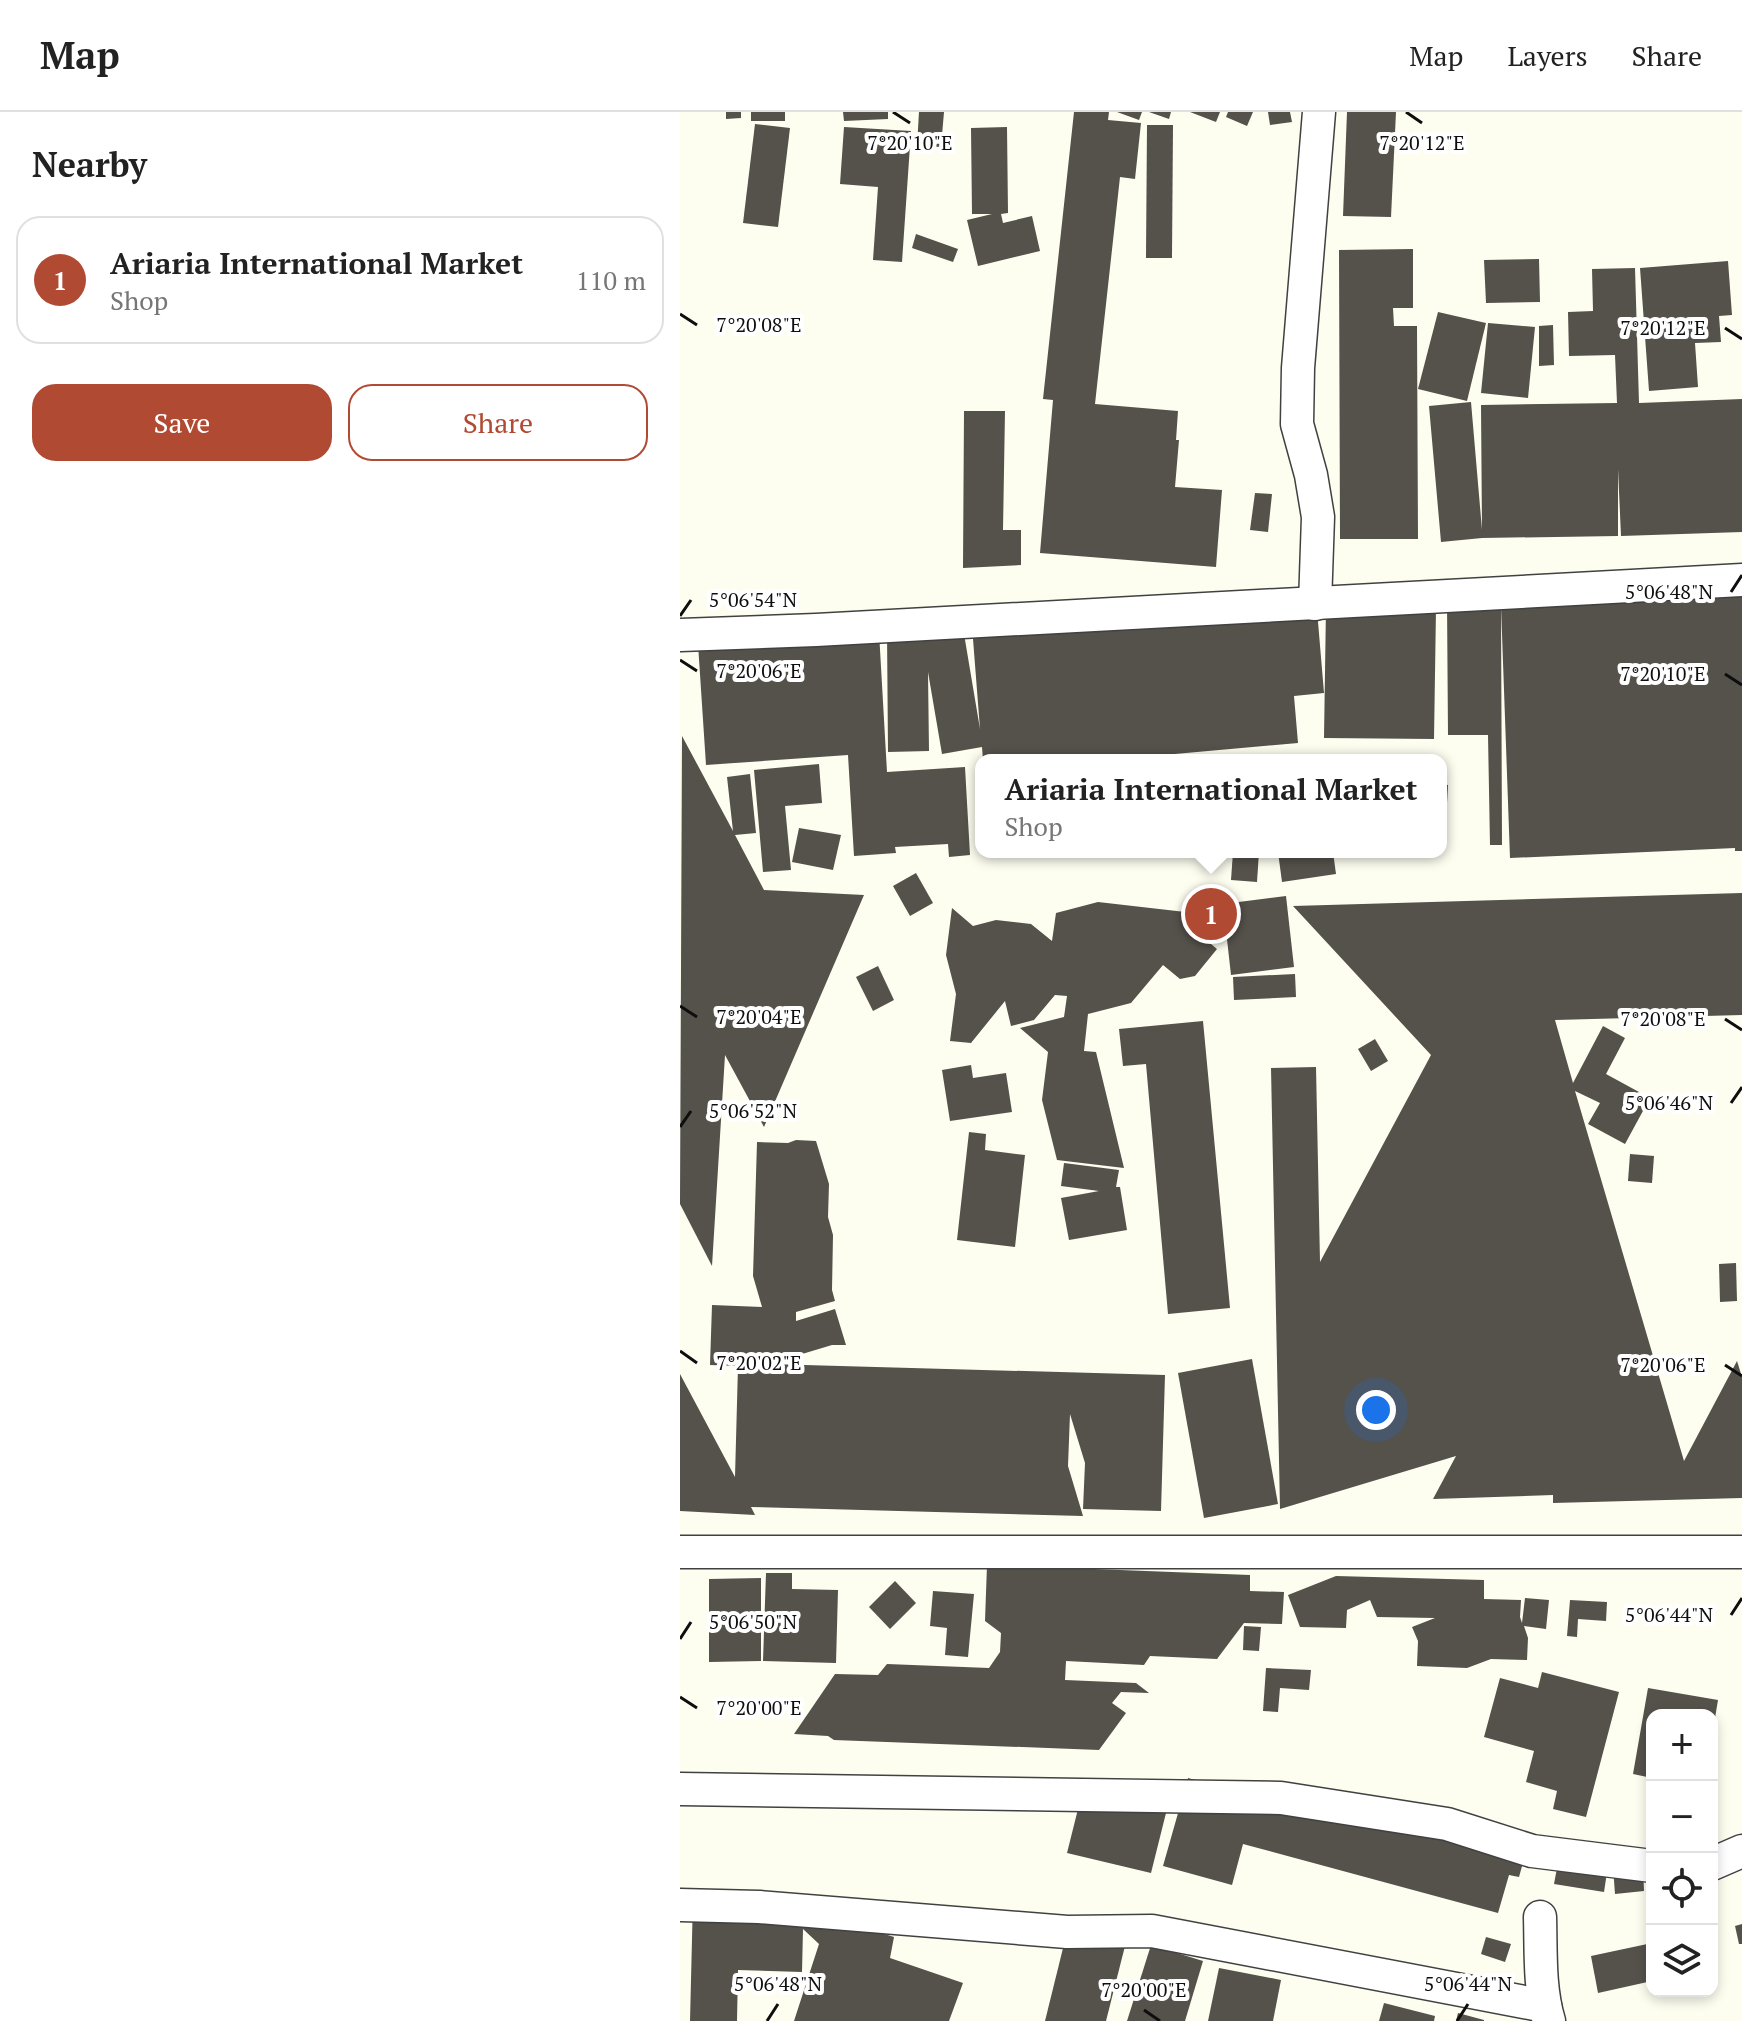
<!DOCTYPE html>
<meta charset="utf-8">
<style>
:root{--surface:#fff;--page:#f2f2f2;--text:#222;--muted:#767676;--line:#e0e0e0;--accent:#b14a33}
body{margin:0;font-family:"PT Serif",serif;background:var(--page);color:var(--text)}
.controls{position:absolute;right:24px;bottom:24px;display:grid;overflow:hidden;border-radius:16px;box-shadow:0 4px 12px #0003}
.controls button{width:72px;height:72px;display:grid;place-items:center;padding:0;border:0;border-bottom:2px solid var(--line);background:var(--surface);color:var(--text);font:40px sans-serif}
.you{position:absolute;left:696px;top:1298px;width:28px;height:28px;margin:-20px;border:6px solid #fff;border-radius:50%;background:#1a73e8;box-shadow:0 0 0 12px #1a73e833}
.badge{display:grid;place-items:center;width:52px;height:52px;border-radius:50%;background:var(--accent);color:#fff;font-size:26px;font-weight:700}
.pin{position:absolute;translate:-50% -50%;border:4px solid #fff;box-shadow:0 2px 8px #0006}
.popup{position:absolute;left:295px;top:642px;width:472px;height:104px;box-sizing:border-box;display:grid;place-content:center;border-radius:16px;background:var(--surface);filter:drop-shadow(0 2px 6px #0005);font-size:26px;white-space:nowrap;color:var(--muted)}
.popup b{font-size:30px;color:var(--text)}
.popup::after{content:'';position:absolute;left:50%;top:100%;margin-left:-16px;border:16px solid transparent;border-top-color:var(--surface)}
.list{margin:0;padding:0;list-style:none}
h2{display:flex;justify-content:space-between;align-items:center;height:104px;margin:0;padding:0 32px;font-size:34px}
h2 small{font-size:26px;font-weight:400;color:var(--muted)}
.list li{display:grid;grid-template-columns:52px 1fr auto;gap:24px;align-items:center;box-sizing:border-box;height:128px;margin:0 16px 16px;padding:0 16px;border:2px solid var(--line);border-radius:24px}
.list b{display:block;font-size:30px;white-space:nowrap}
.list p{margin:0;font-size:26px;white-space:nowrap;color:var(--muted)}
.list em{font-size:26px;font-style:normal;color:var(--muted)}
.actions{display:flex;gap:16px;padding:24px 32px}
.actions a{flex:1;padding:18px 0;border:2px solid var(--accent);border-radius:24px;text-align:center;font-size:28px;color:var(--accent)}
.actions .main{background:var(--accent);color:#fff}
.icon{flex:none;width:44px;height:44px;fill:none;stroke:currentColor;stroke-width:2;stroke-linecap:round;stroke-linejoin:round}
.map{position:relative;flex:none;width:1062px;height:1909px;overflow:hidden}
header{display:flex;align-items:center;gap:48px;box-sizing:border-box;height:112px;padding:0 40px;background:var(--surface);border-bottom:2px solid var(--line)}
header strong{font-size:38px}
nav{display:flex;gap:44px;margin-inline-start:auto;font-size:28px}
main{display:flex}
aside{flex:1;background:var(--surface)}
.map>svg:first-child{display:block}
</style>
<header>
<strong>Map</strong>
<nav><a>Map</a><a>Layers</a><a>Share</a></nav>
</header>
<main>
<aside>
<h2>Nearby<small></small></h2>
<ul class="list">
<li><span class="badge">1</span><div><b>Ariaria International Market</b><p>Shop</p></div><em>110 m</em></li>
</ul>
<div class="actions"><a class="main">Save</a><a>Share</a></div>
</aside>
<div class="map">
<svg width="1062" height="1909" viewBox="0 0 1062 1909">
<rect width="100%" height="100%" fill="#fdfef0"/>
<g fill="#55514b">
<path d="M46 0H61V6L46 7Z"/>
<rect x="71" y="0" width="34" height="9"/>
<path d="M163 0H208V7L164 9Z"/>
<path d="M239 0H264L261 35 237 34Z"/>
<path d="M394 0H429L428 8 461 11 455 67 440 65 415 292 498 299 496 328H499L495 375 542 378 536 455 360 441 373 288 363 287Z"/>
<path d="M437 0H462L459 8Z"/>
<path d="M469 0H491L489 7Z"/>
<path d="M510 0H540L536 10Z"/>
<path d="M548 0H573L567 14 546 5Z"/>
<path d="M588 0H610L612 10 590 13Z"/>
<path d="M667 0H716L711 105 663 104Z"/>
<path d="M75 12 110 16 98 115 63 111Z"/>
<path d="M467 13H493L492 146H466Z"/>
<path d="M164 15 231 19 222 150 193 148 198 75 160 72Z"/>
<path d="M327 15 328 101 321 102 323 111 352 104 360 139 298 154 287 108 312 102H292L291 16Z"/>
<path d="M236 122 278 137 273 150 232 136Z"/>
<path d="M733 137V196H713L714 214H737L738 427H660L659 138Z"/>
<path d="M859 147 860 190 806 191 804 148Z"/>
<path d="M1048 149 1052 203 1039 204 1041 230 1015 231 1018 275 969 279 960 156Z"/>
<path d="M955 156 959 291 1062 287V420L941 424 938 357V424L802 426 761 430 749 294 791 290 802 418 801 293 937 291 935 243 889 244 888 200 913 199 912 157Z"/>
<path d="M758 200 806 211 787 289 738 277Z"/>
<path d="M808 211 855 215 848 286 801 281Z"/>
<path d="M873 213 874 253 859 254V214Z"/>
<path d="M284 299H325L323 418H341V453L283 456Z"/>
<path d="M575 381 592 382 588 420 570 418Z"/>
<path d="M1062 479V739H1055V736L830 746 821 494 822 733H810L808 623H768L767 490Z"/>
<path d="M646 494 756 496 754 627 644 626Z"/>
<path d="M637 498 644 581 614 584 618 631 428 648H303L302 635 262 642 248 560 249 639 208 640 207 519 282 510 300 617 292 514Z"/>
<path d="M199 520 207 660 285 655 290 743 269 745 268 732 215 735 216 741 174 744 168 643 26 653 18 532Z"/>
<path d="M2 624 53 719 47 665 70 662 76 721 55 723 84 778 184 783 84 1015 45 943 32 1154 0 1092Z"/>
<path d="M139 652 142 691 105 694 111 758 83 760 74 658Z"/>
<path d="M761 672 768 673 765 728H761Z"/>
<path d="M119 716 161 723 153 758 112 750Z"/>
<path d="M553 740H579L577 770 551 768Z"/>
<path d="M598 740H653L656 762 602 770Z"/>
<path d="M236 761 253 791 230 804 213 774Z"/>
<path d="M1062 781V903L875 908 893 971 923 914 945 926 926 962 970 986 945 1032 908 1012 920 991 895 979 1004 1349 1057 1249 1062 1265V1386L873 1391V1383L753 1387 776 1344 600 1397 591 956 636 955 640 1150 751 943 613 794Z"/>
<path d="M606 784 614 855 551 863 543 792Z"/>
<path d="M418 790 514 801 519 822 537 837 515 864 500 867 483 853 451 891 408 902 404 939 416 940 444 1056 377 1048 362 988 368 940 340 916 384 905 387 884 375 883 354 908 331 914 325 889 291 931 270 929 276 882 266 843 272 796 293 814 316 808 351 812 372 829 376 801Z"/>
<path d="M198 854 214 888 193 899 176 865Z"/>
<path d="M615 862 616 885 554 888 553 865Z"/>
<path d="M523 909 550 1196 488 1202 466 952 443 954 439 917Z"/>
<path d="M695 927 708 949 691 959 678 937Z"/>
<path d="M291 953 293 966 326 961 332 1000 270 1009 262 958Z"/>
<path d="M289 1020 306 1022 305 1038 345 1043 335 1135 277 1128Z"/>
<path d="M116 1028 136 1029 149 1072 148 1105 153 1123 152 1178 155 1189 116 1200V1209L155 1197 166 1233H152L89 1252 485 1263 481 1399 403 1397 405 1351 390 1302 388 1354 403 1404 71 1395 75 1403 0 1399V1262L55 1365 58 1254 30 1253 32 1193 82 1195 73 1164 77 1030 108 1031Z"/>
<path d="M950 1042 974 1044 972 1071 948 1069Z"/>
<path d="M384 1051 439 1058 436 1075H440L447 1118 389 1128 381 1086 419 1079 381 1074Z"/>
<path d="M1056 1151 1057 1189 1040 1190 1039 1152Z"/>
<path d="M572 1247 598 1392 524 1406 498 1261Z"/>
<path d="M307 1453 570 1463V1479L604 1480 602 1512 564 1511 537 1547 470 1544 464 1553 386 1549 385 1568 456 1571 469 1581 441 1580 432 1591 446 1601 419 1638 154 1628 148 1624 114 1622 155 1562 198 1563 207 1552 309 1556 320 1540 321 1521 305 1509Z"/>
<path d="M86 1461H112V1477L158 1478 156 1551 83 1549Z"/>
<path d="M656 1464 804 1468V1487L841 1488 840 1505 842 1511 845 1486 869 1488 866 1517 844 1514 848 1526 847 1548 811 1547 787 1556 737 1554 738 1529 732 1515 755 1506 697 1505 690 1488 667 1498 666 1516 620 1515 608 1483Z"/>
<path d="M81 1466V1549L29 1550V1467Z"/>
<path d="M215 1469 236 1491 210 1517 189 1495Z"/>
<path d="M253 1479 294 1482 288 1545 265 1543 267 1516 250 1514Z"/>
<path d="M890 1488 927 1490 926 1509 898 1507 897 1525 887 1524Z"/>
<path d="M564 1514 581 1515 579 1539 563 1538Z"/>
<path d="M586 1556 631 1558 629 1578 600 1576 598 1600 583 1599Z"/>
<path d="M862 1560 939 1580 906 1705 873 1697 877 1679 846 1670 854 1639 804 1625 820 1566 858 1576Z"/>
<path d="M968 1576 1038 1588 1034 1612 1032 1603H972V1666L953 1662Z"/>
<path d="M508 1666 692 1716 847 1736 839 1765 829 1763 818 1801 563 1732 552 1773 483 1754Z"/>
<path d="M403 1677 487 1697 471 1761 387 1741Z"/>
<path d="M880 1740 929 1747 924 1780 874 1772Z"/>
<path d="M963 1752 964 1779 935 1782 933 1755Z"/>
<path d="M13 1786 132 1799 214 1825 210 1846 283 1871 269 1909H114L139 1832 123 1817 122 1860 58 1858 57 1909H10Z"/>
<path d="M1062 1812V1832H1059L1055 1814Z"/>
<path d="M387 1820 445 1834 426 1909H365Z"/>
<path d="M806 1825 831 1832 825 1850 801 1842Z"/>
<path d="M972 1831V1869L918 1881 911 1844Z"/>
<path d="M471 1833 523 1849 505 1909H447Z"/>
<path d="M539 1856 601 1868 593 1909H528Z"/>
<path d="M704 1891 755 1904 754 1909H699Z"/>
<path d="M778 1901 804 1908V1909H776Z"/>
</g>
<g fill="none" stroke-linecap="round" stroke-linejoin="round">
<g stroke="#414141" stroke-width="35">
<g id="minor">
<path d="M635 492 638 405 631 363 617 312 618 256 639 0"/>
<path d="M0 523 136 518 1062 468"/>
<path d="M0 1440H1062"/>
<path d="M0 1677 601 1686 767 1712 852 1739 972 1754"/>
<path d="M1032 1752 1062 1739"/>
<path d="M0 1793 79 1795 387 1820 472 1819 865 1894"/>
<path d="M860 1805C861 1840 859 1876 869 1909"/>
</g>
</g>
<use href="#minor" stroke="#fff" stroke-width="32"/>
</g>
<path fill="none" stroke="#0e0e0e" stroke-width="3" d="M213 0 230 11M726 0 742 11M0 202 17 213M1045 216 1062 227M1051 480 1062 463M0 504 11 488M0 548 17 559M1045 562 1062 573M0 894 17 905M1045 907 1062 918M1051 991 1062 975M0 1015 11 999M0 1239 17 1251M1045 1253 1062 1264M1051 1503 1062 1486M0 1527 11 1510M0 1585 17 1596M464 1898 480 1909M87 1909 98 1892M777 1909 788 1892"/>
<g font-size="20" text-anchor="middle" fill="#0e0e0e" stroke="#fff" stroke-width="8" stroke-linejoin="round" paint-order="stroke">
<text x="742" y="38">7°20'12"E</text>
<text x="230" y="38">7°20'10"E</text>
<text x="79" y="220">7°20'08"E</text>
<text x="983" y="223">7°20'12"E</text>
<text x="989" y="487">5°06'48"N</text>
<text x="73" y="495">5°06'54"N</text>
<text x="79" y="566">7°20'06"E</text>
<text x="983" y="569">7°20'10"E</text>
<text x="79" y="912">7°20'04"E</text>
<text x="983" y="914">7°20'08"E</text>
<text x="989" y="998">5°06'46"N</text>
<text x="73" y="1006">5°06'52"N</text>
<text x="79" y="1258">7°20'02"E</text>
<text x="983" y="1260">7°20'06"E</text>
<text x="989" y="1510">5°06'44"N</text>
<text x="73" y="1517">5°06'50"N</text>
<text x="79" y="1603">7°20'00"E</text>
<text x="98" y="1879">5°06'48"N</text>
<text x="788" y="1879">5°06'44"N</text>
<text x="464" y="1885">7°20'00"E</text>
</g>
</svg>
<div class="controls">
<button>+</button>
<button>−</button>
<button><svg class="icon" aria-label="locate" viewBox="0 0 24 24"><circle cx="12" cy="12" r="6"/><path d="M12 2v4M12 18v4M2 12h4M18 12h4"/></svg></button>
<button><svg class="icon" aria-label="layers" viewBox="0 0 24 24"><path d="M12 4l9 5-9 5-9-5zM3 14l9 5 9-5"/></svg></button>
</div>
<div class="you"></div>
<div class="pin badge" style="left:531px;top:802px">1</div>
<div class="popup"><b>Ariaria International Market</b>Shop</div>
</div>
</main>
